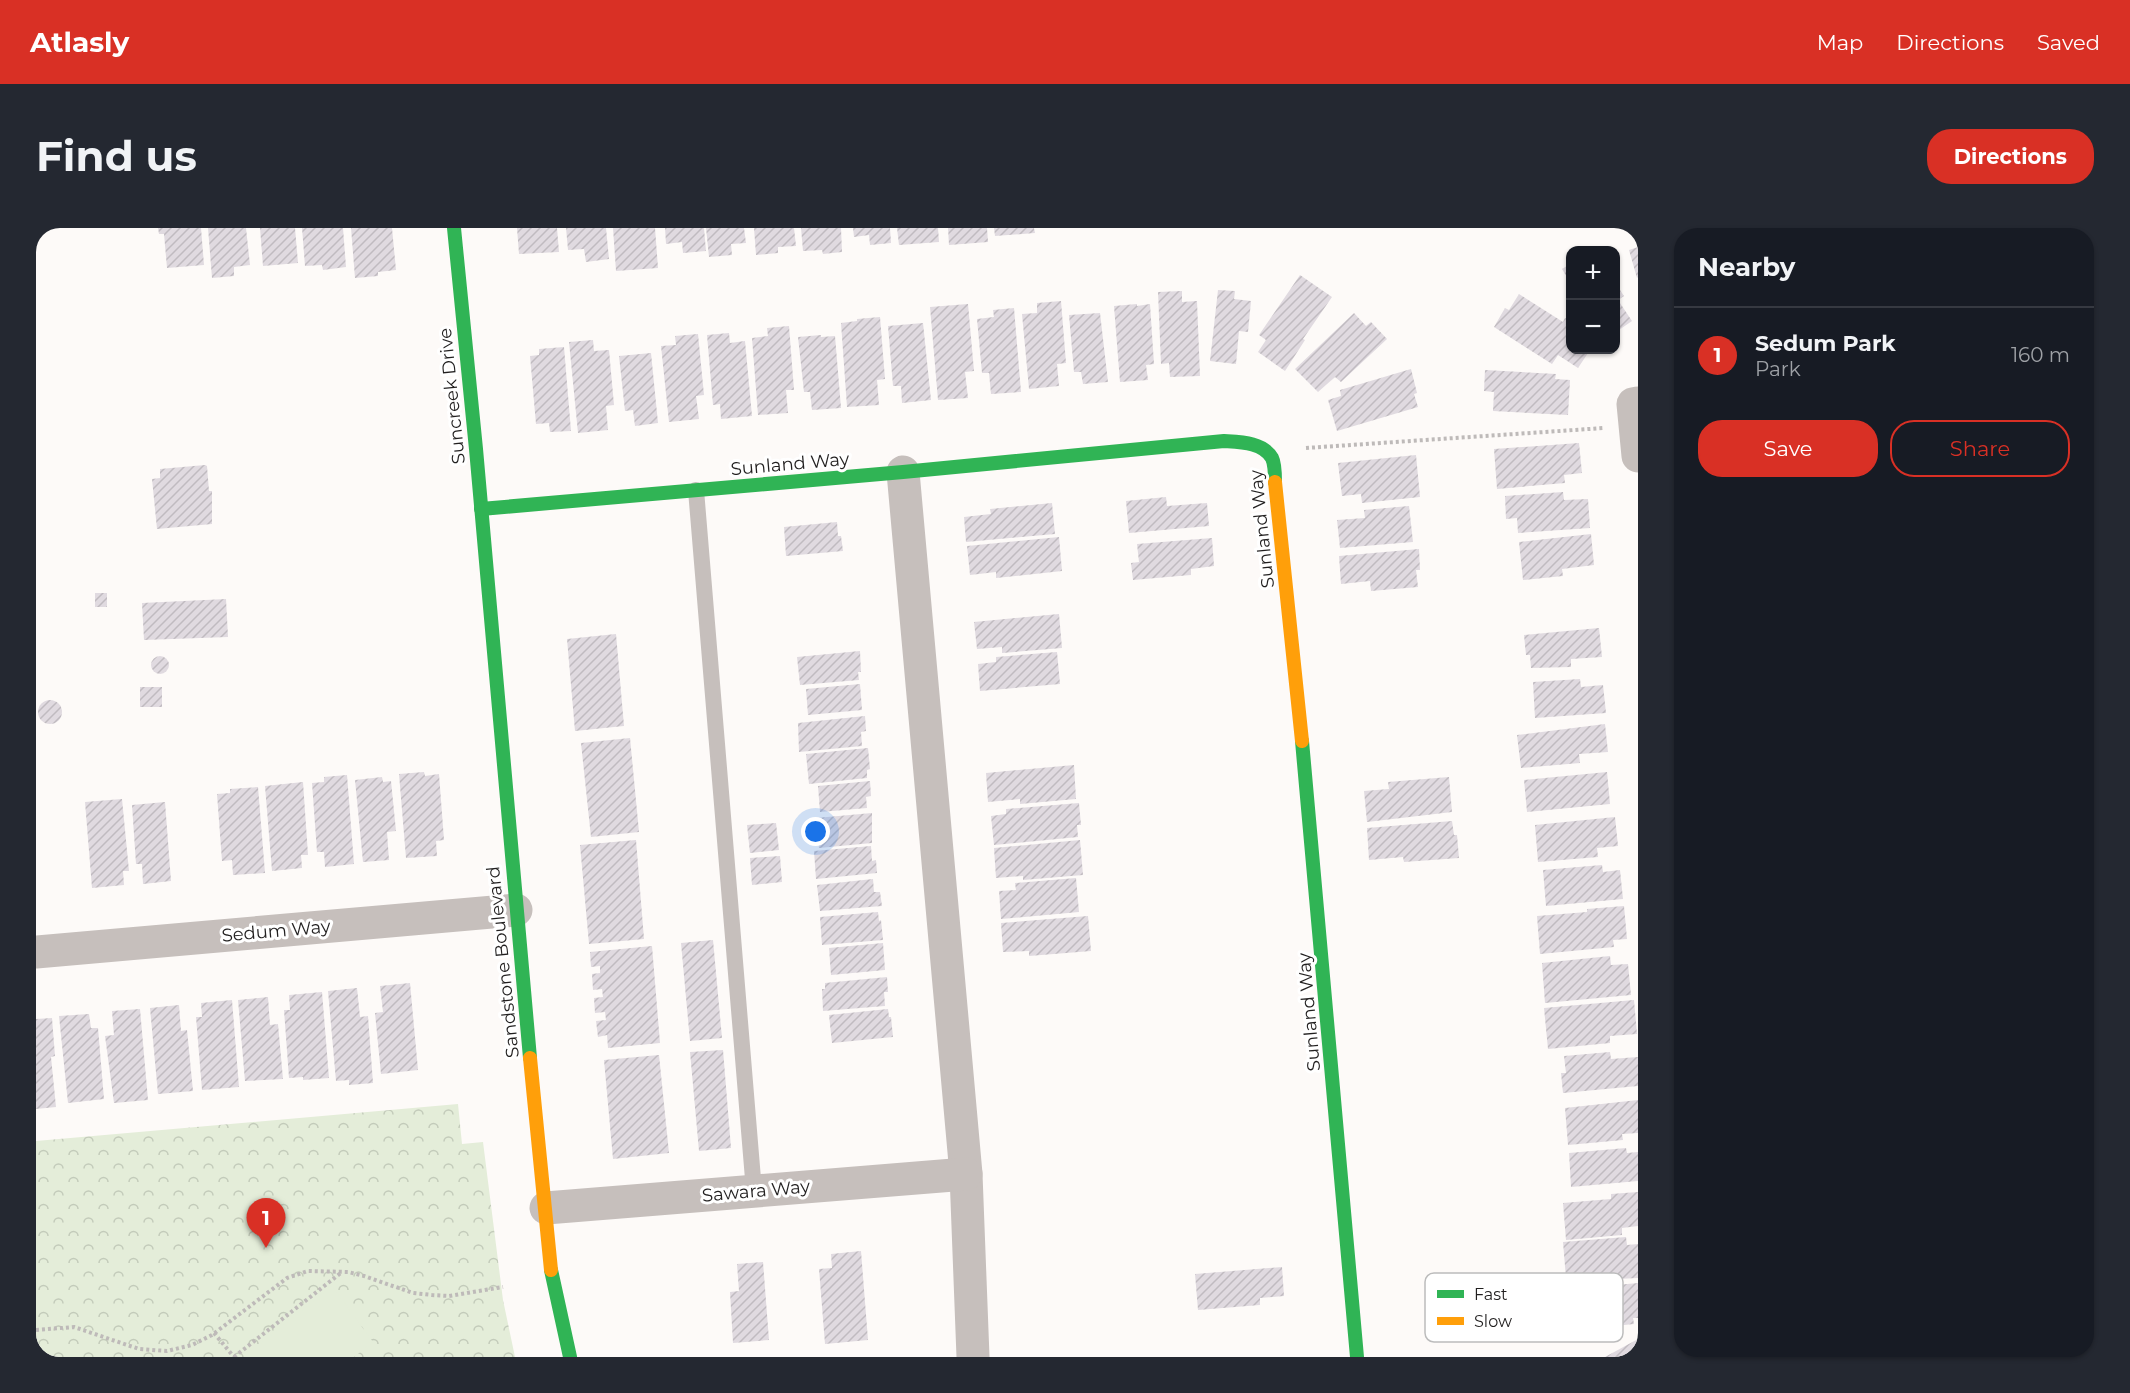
<!DOCTYPE html>
<meta charset="utf-8">
<style>
:root{--surface:#171b24;--page:#242831;--text:#f1f3f6;--muted:#9ea1a6;--line:#363941;--accent:#d93025}
body{margin:0;font-family:Montserrat,sans-serif;background:var(--page);color:var(--text)}
.controls{position:absolute;right:18px;top:18px;display:grid;overflow:hidden;border-radius:12px;box-shadow:0 2px 4px #0004}
.controls button{width:54px;height:54px;display:grid;place-items:center;padding:0;border:0;border-bottom:2px solid var(--line);background:var(--surface);color:var(--text);font:30px sans-serif}
.you{position:absolute;left:780px;top:604px;width:21px;height:21px;margin:-15px;border:4px solid #fff;border-radius:50%;background:#1a73e8;box-shadow:0 0 0 9px #1a73e833}
.badge{display:grid;place-items:center;width:39px;height:39px;border-radius:50%;background:var(--accent);color:#fff;font-size:20px;font-weight:700}
.pin{position:absolute;translate:-50% -50px;filter:drop-shadow(0 2px 3px #0008)}
.pin::after{content:'';position:absolute;top:32px;width:21px;height:18px;background:inherit;clip-path:polygon(0 0,100% 0,50% 100%)}
.list{margin:0;padding:0;list-style:none}
h2{display:flex;justify-content:space-between;align-items:center;height:78px;margin:0;padding:0 24px;font-size:26px}
h2 small{font-size:20px;font-weight:400;color:var(--muted)}
.list li{display:grid;grid-template-columns:39px 1fr auto;gap:18px;align-items:center;box-sizing:border-box;height:96px;padding:0 24px;border-top:2px solid var(--line)}
.list b{display:block;font-size:22px;white-space:nowrap}
.list p{margin:0;font-size:20px;white-space:nowrap;color:var(--muted)}
.list em{font-size:20px;font-style:normal;color:var(--muted)}
.actions{display:flex;gap:12px;padding:18px 24px}
.actions a{flex:1;padding:14px 0;border:2px solid var(--accent);border-radius:24px;text-align:center;font-size:21px;color:var(--accent)}
.actions .main{background:var(--accent);color:#fff}
.map{position:relative;flex:none;width:1602px;height:1129px;overflow:hidden;border-radius:24px}
header{display:flex;align-items:center;gap:36px;box-sizing:border-box;height:84px;padding:0 30px;background:var(--accent);color:#fff}
header strong{font-size:28px}
nav{display:flex;gap:33px;margin-inline-start:auto;font-size:21px}
.intro{display:flex;align-items:center;justify-content:space-between;box-sizing:border-box;height:144px;padding:0 36px}
h1{margin:0;font-size:42px}
.button{padding:15px 27px;border-radius:24px;background:var(--accent);color:#fff;font-size:21px;font-weight:700}
main{display:flex;gap:36px;padding:0 36px}
aside{flex:1;background:var(--surface);border-radius:24px;box-shadow:0 2px 4px #0004}
.map>svg:first-child{display:block}
</style>
<header>
<strong>Atlasly</strong>
<nav><a>Map</a><a>Directions</a><a>Saved</a></nav>
</header>
<div class="intro"><h1>Find us</h1><a class="button">Directions</a></div>
<main>
<div class="map">
<svg width="1602" height="1129" viewBox="0 0 1602 1129">
<defs>
<pattern id="park-crowns" width="20" height="18" patternUnits="userSpaceOnUse" patternTransform="scale(1.5)"><rect width="20" height="18" fill="#e4edd9"/><path d="M2 6a3 3 0 1 1 6 0M12 15a3 3 0 1 1 6 0" fill="none" stroke="#c3cbba"/></pattern>
<pattern id="building-hatch" width="6" height="6" patternUnits="userSpaceOnUse" patternTransform="scale(1.5)"><rect width="6" height="6" fill="#e0dae0"/><path d="M-1 1l2-2M0 6l6-6M5 7l2-2" fill="none" stroke="#c0bbc0"/></pattern>
</defs>
<rect width="100%" height="100%" fill="#fdfaf8"/>
<path fill="url(#park-crowns)" d="M422 876 426 916 447 914 467 1072 479 1129H0V913Z"/>
<path fill="#e4edd9" d="M296 1058 337 1114 318 1129H208Z"/>
<g fill="url(#building-hatch)">
<path d="M122 0H165L168 37 131 40 128 6H123Z"/>
<path d="M172 0H210L214 37 198 39V48L176 50Z"/>
<path d="M224 0H259L262 35 227 38Z"/>
<path d="M266 0H307L310 39 287 42 286 37 269 38Z"/>
<path d="M315 0H356L360 42 342 44V48L319 50Z"/>
<path d="M481 0H521L523 24 483 26Z"/>
<path d="M530 0H570L573 31 550 34 548 21 532 22Z"/>
<path d="M577 0H619L622 40 580 43Z"/>
<path d="M629 0H668L670 23 647 25 646 14 630 16Z"/>
<path d="M670 0H708L710 15 695 16 696 27 673 29Z"/>
<path d="M718 0H758L760 18 742 19V25L720 27Z"/>
<path d="M765 0H805L806 24 787 26 786 22 767 23Z"/>
<path d="M817 0H854L855 15 834 17 833 7 818 9Z"/>
<path d="M861 0H902L903 14 863 17Z"/>
<path d="M912 0H951L952 14 913 17Z"/>
<path d="M958 0H998L999 5 959 8Z"/>
<path d="M1602 19V49L1601 50 1593 22Z"/>
<path d="M1534 36V54L1526 41Z"/>
<path d="M1264 47 1296 69 1267 111 1269 112 1249 143 1222 124 1230 112 1223 107Z"/>
<path d="M1580 56 1588 68 1582 72 1596 93 1580 104Z"/>
<path d="M1182 62 1199 63 1198 71 1215 73 1212 104 1203 103 1200 136 1174 133Z"/>
<path d="M1146 63V74L1161 73 1164 148 1134 149 1133 135 1125 136 1122 64Z"/>
<path d="M1483 66 1527 94 1529 90 1534 93V122H1554L1542 140 1522 127 1516 136 1458 99 1469 80 1473 82Z"/>
<path d="M1025 73 1030 135 1021 136 1023 158 993 161 986 86 1001 85V75Z"/>
<path d="M932 76 938 143 929 144 932 170 902 172 894 79Z"/>
<path d="M1101 76V78L1114 76 1118 136 1110 137 1112 152 1084 154 1078 78Z"/>
<path d="M978 80 985 164 955 166 953 145H946L941 91 958 89 957 82Z"/>
<path d="M1064 85 1072 154 1047 156 1045 144H1038L1033 87Z"/>
<path d="M1318 85 1330 98 1335 94 1351 111 1305 154 1299 149 1282 164 1259 141Z"/>
<path d="M844 89 849 151 841 152 843 177 811 179 805 95 821 93V91Z"/>
<path d="M887 95 895 172 866 175 865 158H857L852 98Z"/>
<path d="M753 98 758 162H750L752 185 722 187 716 110 732 108 731 100Z"/>
<path d="M693 105 694 115 709 113 716 188 685 191 684 176 677 177 671 107Z"/>
<path d="M662 106 668 167 660 168 663 191 633 194 625 118 640 117 639 108Z"/>
<path d="M785 107V109L799 108 805 180 776 182 774 164H768L762 109Z"/>
<path d="M557 112 558 123 573 122 578 177 570 178 572 202 542 205 533 114Z"/>
<path d="M528 119 535 203 514 204 513 195 500 196 494 128 503 127V121Z"/>
<path d="M615 125 622 195 599 198 597 182 589 183 583 128Z"/>
<path d="M1375 141 1381 165 1378 166 1382 179 1301 203 1292 172 1305 168 1304 162Z"/>
<path d="M1449 142 1520 146 1519 151 1534 152 1532 187 1457 183 1458 164 1448 163Z"/>
<path d="M1543 215 1546 245 1528 247 1529 255 1461 261 1458 221Z"/>
<path d="M1380 227 1384 269 1326 275 1325 266 1306 268 1302 235Z"/>
<path d="M169 237 171 238 173 263H176V296L121 301 116 251 124 250V241Z"/>
<path d="M1527 264 1528 272 1552 271 1554 300 1482 305 1481 290 1470 291 1469 268Z"/>
<path d="M1130 269 1131 278 1171 275 1173 298 1093 305 1090 273Z"/>
<path d="M1016 275 1019 306 930 314 928 289 955 286 954 281Z"/>
<path d="M1373 278 1377 314 1304 320 1301 292 1329 290 1328 282Z"/>
<path d="M801 294 802 308H805L807 323 750 328 748 299Z"/>
<path d="M1555 306 1558 337 1526 341 1527 348 1487 352 1483 314Z"/>
<path d="M1023 309 1026 343 960 350V344L934 347 931 318Z"/>
<path d="M1176 310 1178 338 1155 341V347L1097 352 1095 335 1103 334 1101 316Z"/>
<path d="M1383 321 1384 342H1380L1382 359 1335 363 1334 353 1305 356 1303 328Z"/>
<rect x="59" y="365" width="12" height="14"/>
<path d="M190 371 192 409 108 412 106 375Z"/>
<path d="M1023 386 1026 420 966 425V419L941 421 938 394Z"/>
<path d="M1563 400 1566 429 1535 431V439L1495 440 1494 427H1490L1488 407Z"/>
<path d="M580 406 588 498 539 503 531 411Z"/>
<path d="M824 423 825 444H822L823 452 764 457 761 429Z"/>
<path d="M1021 424 1024 456 944 463 942 436 960 434V429Z"/>
<circle cx="124" cy="437" r="9"/>
<path d="M1544 451 1545 459 1567 457 1570 485 1499 490 1497 454Z"/>
<path d="M824 456 826 482 772 487 770 461Z"/>
<rect x="104" y="459" width="22" height="20"/>
<circle cx="14" cy="484" r="12"/>
<path d="M829 488 830 503 825 504 826 518 763 524 762 495Z"/>
<path d="M1569 496 1572 524 1543 526 1544 535 1485 540 1481 507Z"/>
<path d="M594 510 603 604 555 609 545 515Z"/>
<path d="M832 520 834 541 831 542V550L773 556 770 526Z"/>
<path d="M1038 537 1040 571 984 576V571L952 574 950 545Z"/>
<path d="M388 544 389 548 403 546 408 612 400 613 401 628 370 630 363 546Z"/>
<path d="M1571 544 1574 576 1491 584 1488 552Z"/>
<path d="M311 547 318 636 289 639 288 624H281L276 555 288 554V549Z"/>
<path d="M346 549 347 554 355 553 360 603 351 604 353 632 327 634 319 552Z"/>
<path d="M1413 549 1416 584 1331 594 1328 563 1353 561 1352 554Z"/>
<path d="M834 553 835 568 830 569 831 580 784 584 782 558Z"/>
<path d="M267 554 272 627H265L266 640 236 643 229 558Z"/>
<path d="M222 559 229 645 197 647 196 632 186 633 181 566 194 565V561Z"/>
<path d="M86 571 93 643H87L88 657 56 660 49 574Z"/>
<path d="M129 574 135 653 107 656 106 636H100L96 577Z"/>
<path d="M1043 575 1045 597H1041L1042 609 958 617 955 588 970 586V581Z"/>
<path d="M836 585V615L783 620 780 590Z"/>
<path d="M1579 589 1582 618 1561 620 1562 629 1502 634 1499 597Z"/>
<path d="M1416 593 1418 607H1421L1423 630 1368 634 1367 629 1333 632 1331 600Z"/>
<path d="M740 595 743 622 714 625 711 597Z"/>
<path d="M600 612 608 711 553 716 544 617Z"/>
<path d="M1044 612 1047 647 987 652V648L960 650 958 620Z"/>
<path d="M835 618 836 633 840 632 841 645 780 651 778 623Z"/>
<path d="M744 628 746 654 716 657 714 630Z"/>
<path d="M1566 637 1567 644 1584 642 1587 671 1510 678 1507 642Z"/>
<path d="M1040 650 1043 684 965 691 963 663 980 662 979 655Z"/>
<path d="M837 651 838 664H844L846 678 784 683 781 657Z"/>
<path d="M1588 678 1591 711 1577 712 1578 719 1504 726 1501 688 1551 684V681Z"/>
<path d="M842 684 843 693 845 692 847 712 786 717 784 689Z"/>
<path d="M1052 688 1055 723 993 728V723L967 724 965 695Z"/>
<path d="M677 712 686 810 654 813 645 715Z"/>
<path d="M847 715 849 742 795 747 793 720Z"/>
<path d="M616 718 624 815 572 820 571 807 562 809 560 793 570 792 569 784 559 785 558 770 567 769 566 761 557 762 556 746 564 745V738L555 739 554 724Z"/>
<path d="M1574 728 1575 737 1592 736 1595 767 1509 775 1506 735Z"/>
<path d="M851 749 852 764H848L849 778 787 783 786 761H789V755Z"/>
<path d="M374 755 382 842 345 846 339 785 347 784 344 758Z"/>
<path d="M321 760 324 789 332 788 337 855 313 857V852L300 853 292 763Z"/>
<path d="M286 764 293 850 267 852V849L253 850 248 782H254L253 767Z"/>
<path d="M232 769 234 797 242 796 247 851 209 853 202 772Z"/>
<path d="M196 772 203 859 166 862 160 789H166L165 775Z"/>
<path d="M1598 772 1601 806 1574 808V815L1512 821 1508 780Z"/>
<path d="M143 777 145 803 151 802 157 863 122 866 114 780Z"/>
<path d="M104 781 112 872 78 875 69 808 78 807 76 783Z"/>
<path d="M852 781 853 789H855L857 809 796 815 793 787Z"/>
<path d="M53 786 55 800H62L68 871 32 875 23 788Z"/>
<path d="M16 790 19 828 15 829 20 879 0 881V791Z"/>
<path d="M687 822 695 920 663 923 654 824Z"/>
<path d="M1574 824 1575 831 1602 829V858L1527 865 1525 845H1530L1528 828Z"/>
<path d="M623 827 633 925 577 931 568 832Z"/>
<path d="M1602 872V905L1586 906 1587 912 1532 917 1529 880Z"/>
<path d="M1590 920 1591 925 1602 924V953L1535 959 1533 925Z"/>
<path d="M1602 964V998L1586 1000V1007L1530 1012 1527 975 1575 971V966Z"/>
<path d="M1590 1009 1591 1017 1602 1016V1050L1581 1051V1046L1530 1050 1527 1014Z"/>
<path d="M825 1023 832 1112 789 1116 783 1041 796 1040 795 1026Z"/>
<path d="M727 1034 733 1112 697 1115 694 1064 703 1063 701 1036Z"/>
<path d="M1246 1039 1248 1068 1224 1070V1077L1162 1082 1159 1046Z"/>
<path d="M1602 1055V1090H1597L1598 1096 1530 1103 1527 1062Z"/>
<path d="M1602 1111V1129H1569Z"/>
</g>
<g fill="none" stroke-linecap="round" stroke-linejoin="round">
<g stroke="#bebab9" stroke-width="4" stroke-dasharray="3 3" stroke-linecap="butt">
<path d="M1270 220 1568 200"/>
<path d="M0 1102 38 1099 103 1121 131 1123 156 1117 176 1107 251 1050 272 1043 312 1044 328 1048 377 1065 396 1067 413 1068 467 1059"/>
<path d="M178 1105 198 1129"/>
<path d="M198 1129 306 1044"/>
</g>
<path stroke="#c6bfbc" stroke-width="16" d="M660 262 718 963"/>
<g stroke="#c6bfbc" stroke-width="33">
<path d="M1602 175 1597 176 1602 228"/>
<path d="M867 244 930 946 937 1129"/>
<path d="M0 724 480 682"/>
<path d="M510 980 930 946"/>
</g>
<g stroke="#30b455" stroke-width="14">
<path d="M418 0 440 221 494 830"/>
<path d="M445 281 867 244 1188 213C1204 214 1227 214 1236 230 1239 236 1239 247 1239 254"/>
<path d="M1266 513 1321 1129"/>
<path d="M515 1042 534 1129"/>
</g>
<g stroke="#ff9f0a" stroke-width="14">
<path d="M1239 254 1266 513"/>
<path d="M494 830 515 1042"/>
</g>
</g>
<g text-anchor="middle" stroke-width="6" stroke-linejoin="round" paint-order="stroke">
<g font-size="18" fill="#211f1f" stroke="#fff">
<text transform="translate(416 168) rotate(-96)" y="6">Suncreek Drive</text>
<text transform="translate(754 236) rotate(-5)" y="6">Sunland Way</text>
<text transform="translate(1226 301) rotate(-96)" y="6">Sunland Way</text>
<text transform="translate(240 703) rotate(-5)" y="6">Sedum Way</text>
<text transform="translate(467 734) rotate(-96)" y="6">Sandstone Boulevard</text>
<text transform="translate(1273 784) rotate(-95)" y="6">Sunland Way</text>
<text transform="translate(720 963) rotate(-5)" y="6">Sawara Way</text>
</g>
</g>
<rect x="1389" y="1045" width="198" height="69" rx="9" fill="#fff" stroke="#bcbcbc" stroke-width="1.5"/>
<rect x="1401" y="1062" width="27" height="8" fill="#30b455"/>
<rect x="1401" y="1089" width="27" height="8" fill="#ff9f0a"/>
<g font-size="16" fill="#211f1f">
<text x="1438" y="1072">Fast</text>
<text x="1438" y="1099">Slow</text>
</g>
</svg>
<div class="controls">
<button>+</button>
<button>−</button>
</div>
<div class="you"></div>
<div class="pin badge" style="left:230px;top:1020px">1</div>
</div>
<aside>
<h2>Nearby<small></small></h2>
<ul class="list">
<li><span class="badge">1</span><div><b>Sedum Park</b><p>Park</p></div><em>160 m</em></li>
</ul>
<div class="actions"><a class="main">Save</a><a>Share</a></div>
</aside>
</main>
